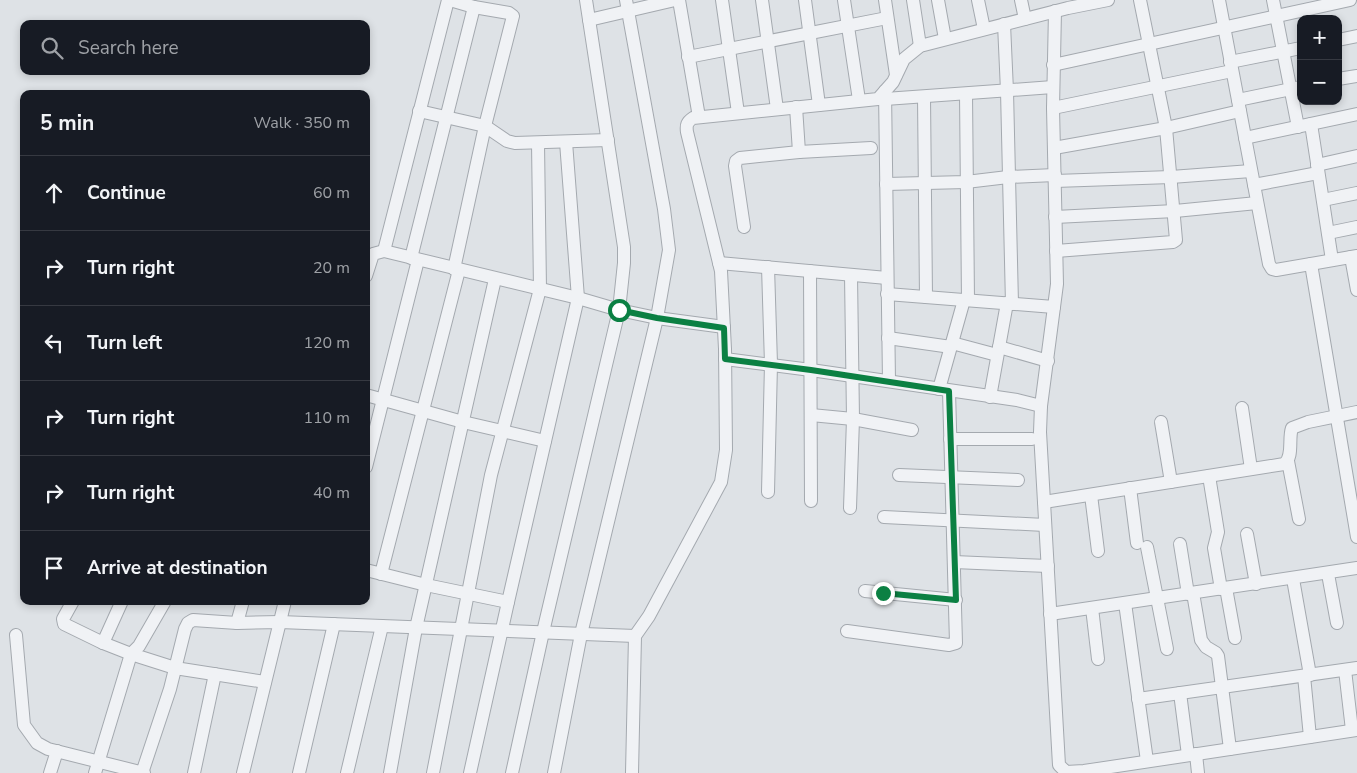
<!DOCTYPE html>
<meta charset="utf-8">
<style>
:root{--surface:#171b24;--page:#242831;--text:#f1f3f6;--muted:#9ea1a6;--line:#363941}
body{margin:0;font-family:"Nunito Sans",sans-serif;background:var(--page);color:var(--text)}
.controls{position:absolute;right:15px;top:15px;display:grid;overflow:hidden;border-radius:10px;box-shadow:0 2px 8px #0003}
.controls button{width:45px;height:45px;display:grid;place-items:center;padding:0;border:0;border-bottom:1px solid var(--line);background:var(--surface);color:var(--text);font:25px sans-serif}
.stop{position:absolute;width:15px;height:15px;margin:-11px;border:4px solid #0b8043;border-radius:50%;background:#fff}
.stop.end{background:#0b8043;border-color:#fff;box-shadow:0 1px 5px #0008}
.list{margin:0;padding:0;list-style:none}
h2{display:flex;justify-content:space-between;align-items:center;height:65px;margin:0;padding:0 20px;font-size:21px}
h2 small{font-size:16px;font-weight:400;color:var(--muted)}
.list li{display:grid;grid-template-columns:32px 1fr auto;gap:15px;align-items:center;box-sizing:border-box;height:75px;padding:0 20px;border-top:1px solid var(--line)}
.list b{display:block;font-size:19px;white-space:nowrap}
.list em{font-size:16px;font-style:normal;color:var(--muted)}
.icon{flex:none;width:28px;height:28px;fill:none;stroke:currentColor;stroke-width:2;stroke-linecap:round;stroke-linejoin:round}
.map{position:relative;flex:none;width:1357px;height:773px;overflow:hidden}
.search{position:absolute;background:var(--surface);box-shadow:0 2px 8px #0003;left:20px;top:20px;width:350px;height:55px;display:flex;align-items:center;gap:12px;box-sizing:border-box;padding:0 18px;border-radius:10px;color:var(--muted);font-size:19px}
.panel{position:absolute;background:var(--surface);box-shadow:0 2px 8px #0003;left:20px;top:90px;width:350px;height:515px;border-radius:10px}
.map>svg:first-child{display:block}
</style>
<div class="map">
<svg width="1357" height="773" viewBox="0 0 1357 773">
<rect width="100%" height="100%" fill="#dee2e6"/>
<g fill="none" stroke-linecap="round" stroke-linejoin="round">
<g stroke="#a4a9af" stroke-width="14">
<g id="minor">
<path d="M450 0 474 7 509 13 513 16 485 126 454 269"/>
<path d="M679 0 699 117"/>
<path d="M722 0 738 113"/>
<path d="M762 0 777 109"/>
<path d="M805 0 819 105"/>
<path d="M844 0 859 100"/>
<path d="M885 0 896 75"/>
<path d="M913 0 920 46"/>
<path d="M938 0 945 39"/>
<path d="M978 0 984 29"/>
<path d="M1021 0 1025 19"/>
<path d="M1219 0 1269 264 1272 269 1276 270 1357 256"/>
<path d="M1273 0 1298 127"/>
<path d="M1055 11 1053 108 1057 284 1041 406 1040 432 1059 765 1066 772 1084 771 1357 730"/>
<path d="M589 20 675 0"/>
<path d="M1004 24 1007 91 1012 304"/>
<path d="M1338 40 1357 36"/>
<path d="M688 57 887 18"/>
<path d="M1230 62 1301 48"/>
<path d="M1053 65 1350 0"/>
<path d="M1338 79 1357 76"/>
<path d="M885 91 889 381"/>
<path d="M966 94 968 300"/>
<path d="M924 97 926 297"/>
<path d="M885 99 1053 87"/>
<path d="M1238 100 1301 87"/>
<path d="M1053 108 1232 71"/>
<path d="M419 111 485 126 507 141 515 143 608 140"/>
<path d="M1311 124 1332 260"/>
<path d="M1245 138 1357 114"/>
<path d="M1054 148 1166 128 1240 111"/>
<path d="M799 152 871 148"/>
<path d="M1317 165 1357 156"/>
<path d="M1055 181 1171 177 1251 171"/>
<path d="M886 184 966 182 1008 177 1055 175"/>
<path d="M1254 185 1318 173"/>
<path d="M1323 200 1357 193"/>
<path d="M1055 217 1175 211 1257 203"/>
<path d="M744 227 735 166 736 161 740 158 799 152 796 107"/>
<path d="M1328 233 1357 227"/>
<path d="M384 251 448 0"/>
<path d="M1056 251 1173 242 1176 240 1166 128 1140 0"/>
<path d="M1351 257 1357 290"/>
<path d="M411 258 474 7"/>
<path d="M719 263 887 278"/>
<path d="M1311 264 1357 537"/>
<path d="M768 267 771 364 768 492"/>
<path d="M810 271 811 501"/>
<path d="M366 276 373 254 384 251 578 298 619 310 657 318 724 327"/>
<path d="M887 294 1054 307"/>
<path d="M888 338 951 347"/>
<path d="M952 343 997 355"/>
<path d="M999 347 1048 361"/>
<path d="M725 359 811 370 1017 400 1041 406"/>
<path d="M939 389 964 300"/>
<path d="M366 395 463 422 545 441"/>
<path d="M990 397 1007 303"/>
<path d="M1242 408 1251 469"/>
<path d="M811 415 853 419 912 430"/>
<path d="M1161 422 1171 482"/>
<path d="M950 439H1032"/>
<path d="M1288 461 1299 519"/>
<path d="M366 467 418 260"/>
<path d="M899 475 1018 480"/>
<path d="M1209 476 1218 532 1214 548 1221 589"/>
<path d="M1130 488 1137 543"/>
<path d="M1091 495 1098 551"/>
<path d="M1044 502 1284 464C1294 457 1288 439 1292 428L1308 422 1357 412"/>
<path d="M850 508 853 419 851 275"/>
<path d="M884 517 1045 525"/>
<path d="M1247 534 1256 584"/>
<path d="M1180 544 1188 594"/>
<path d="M1147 547 1167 649"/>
<path d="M954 562 1048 566"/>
<path d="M366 570 426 585 508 602"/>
<path d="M381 574 459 270"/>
<path d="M1328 574 1337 623"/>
<path d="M1293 579 1310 675"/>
<path d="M1226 588 1235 638"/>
<path d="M865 591 956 600"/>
<path d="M1193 593 1201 640 1206 647 1216 653 1218 656 1230 749"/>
<path d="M73 601 63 619 64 624 103 643 131 654 175 668 265 682"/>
<path d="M1125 603 1147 761"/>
<path d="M1092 608 1098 659"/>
<path d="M1050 614 1357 568"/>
<path d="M237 623 243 601"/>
<path d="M847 631 949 645 956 643 949 391"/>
<path d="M16 635 24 725 37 743 48 749 144 773"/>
<path d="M103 643 122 601"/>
<path d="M1345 670 1352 730"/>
<path d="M1304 676 1310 737"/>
<path d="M1180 693 1188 755"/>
<path d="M1138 699 1357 668"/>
<path d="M1196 754 1198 773"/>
<path d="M50 773 57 751"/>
<path d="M95 773 131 654 139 646 165 601"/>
<path d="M142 773 170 689 185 629 188 623 193 620 237 623 280 622 635 636"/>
<path d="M194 773 215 674"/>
<path d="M243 773 285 601"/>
<path d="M299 773 334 624"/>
<path d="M347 773 382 626"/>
<path d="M390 773 416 628 495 279"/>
<path d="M433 773 491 475 540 289 538 143"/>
<path d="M470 773 508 602 578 298 566 142"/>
<path d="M512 773 543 632 619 310 624 263V247L586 0"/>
<path d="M554 773 581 634 657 318 669 250 664 209 626 0"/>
<path d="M632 773 635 636 649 616 721 482 726 450 725 349 721 271 687 132C686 125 687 122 693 118L878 99 893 82 904 59 920 46 1068 8 1108 0"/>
</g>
</g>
<use href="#minor" stroke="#f0f2f5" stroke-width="12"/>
</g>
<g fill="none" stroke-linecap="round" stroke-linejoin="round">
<path stroke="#0b8043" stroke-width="6" d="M619 310 657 318 724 328 725 359 811 370 949 391 956 600 883 593"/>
</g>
</svg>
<div class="controls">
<button>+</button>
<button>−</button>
</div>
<div class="stop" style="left:619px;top:310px"></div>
<div class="stop end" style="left:883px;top:593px"></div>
<div class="search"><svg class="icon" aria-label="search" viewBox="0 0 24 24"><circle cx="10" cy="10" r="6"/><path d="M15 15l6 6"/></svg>Search here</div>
<section class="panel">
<h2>5 min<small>Walk · 350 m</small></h2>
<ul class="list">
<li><svg class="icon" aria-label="ahead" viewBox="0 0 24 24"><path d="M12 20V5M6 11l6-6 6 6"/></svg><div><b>Continue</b></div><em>60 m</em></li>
<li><svg class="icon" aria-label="right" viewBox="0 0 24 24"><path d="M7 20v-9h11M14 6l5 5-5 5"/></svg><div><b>Turn right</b></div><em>20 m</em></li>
<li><svg class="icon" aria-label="left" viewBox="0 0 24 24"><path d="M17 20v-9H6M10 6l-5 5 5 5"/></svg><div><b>Turn left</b></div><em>120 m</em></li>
<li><svg class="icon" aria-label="right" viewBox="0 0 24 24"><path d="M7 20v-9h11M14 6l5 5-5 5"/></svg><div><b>Turn right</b></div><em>110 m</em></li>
<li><svg class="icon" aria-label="right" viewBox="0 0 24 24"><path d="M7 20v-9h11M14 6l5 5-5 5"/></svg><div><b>Turn right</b></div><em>40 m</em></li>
<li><svg class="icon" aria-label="arrive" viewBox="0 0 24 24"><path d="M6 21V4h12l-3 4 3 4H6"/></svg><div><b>Arrive at destination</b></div></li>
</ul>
</section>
</div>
